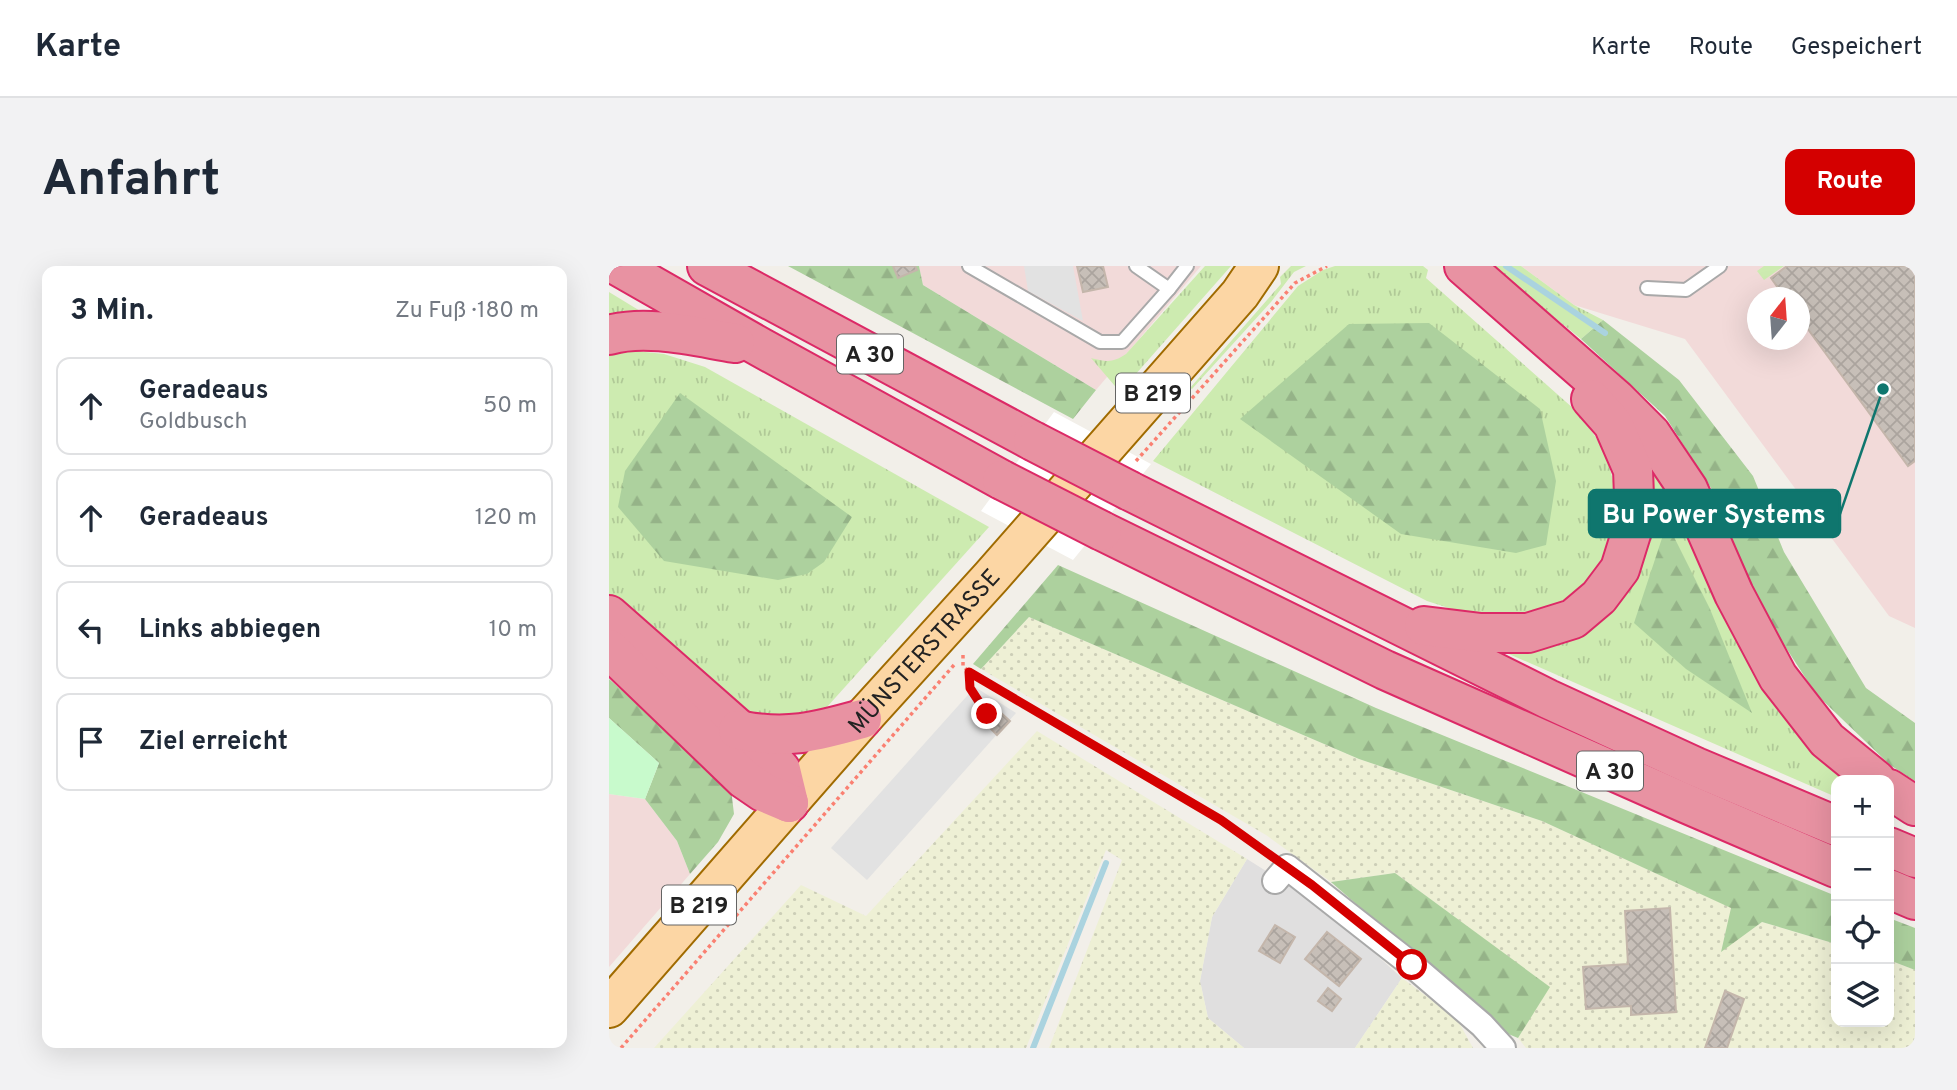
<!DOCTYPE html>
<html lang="de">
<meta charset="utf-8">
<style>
:root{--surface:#fff;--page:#f2f2f3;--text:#1f2937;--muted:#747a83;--line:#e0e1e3;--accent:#d40000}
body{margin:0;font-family:Overpass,sans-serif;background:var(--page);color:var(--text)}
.controls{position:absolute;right:21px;bottom:21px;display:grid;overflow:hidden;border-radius:14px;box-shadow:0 7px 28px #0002}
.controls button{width:63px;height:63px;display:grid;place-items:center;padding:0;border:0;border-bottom:2px solid var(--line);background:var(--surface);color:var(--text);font:35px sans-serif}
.compass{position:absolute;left:1138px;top:21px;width:63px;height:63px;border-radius:50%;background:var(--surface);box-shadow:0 7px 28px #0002;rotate:17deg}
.stop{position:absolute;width:21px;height:21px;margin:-16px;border:5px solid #d40000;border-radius:50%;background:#fff}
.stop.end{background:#d40000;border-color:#fff;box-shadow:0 2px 7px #0008}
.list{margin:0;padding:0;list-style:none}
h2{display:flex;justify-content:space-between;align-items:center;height:91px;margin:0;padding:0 28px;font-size:30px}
h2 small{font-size:23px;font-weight:400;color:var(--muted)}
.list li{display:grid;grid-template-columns:46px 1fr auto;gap:21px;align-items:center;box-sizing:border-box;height:98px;margin:0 14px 14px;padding:0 14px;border:2px solid var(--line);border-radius:14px}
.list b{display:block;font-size:26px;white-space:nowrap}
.list p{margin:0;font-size:23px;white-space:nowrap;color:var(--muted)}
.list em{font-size:23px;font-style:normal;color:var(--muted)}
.icon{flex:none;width:38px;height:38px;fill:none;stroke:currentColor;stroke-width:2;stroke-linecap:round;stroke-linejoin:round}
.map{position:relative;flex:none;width:1306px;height:782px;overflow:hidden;border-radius:14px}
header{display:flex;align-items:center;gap:42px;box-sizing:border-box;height:98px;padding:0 35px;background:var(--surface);border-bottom:2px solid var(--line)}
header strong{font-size:33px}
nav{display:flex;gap:38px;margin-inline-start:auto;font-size:24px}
.intro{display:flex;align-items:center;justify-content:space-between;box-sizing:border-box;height:168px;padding:0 42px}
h1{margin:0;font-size:49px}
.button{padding:18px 32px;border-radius:14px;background:var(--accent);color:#fff;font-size:24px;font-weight:700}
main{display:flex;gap:42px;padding:0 42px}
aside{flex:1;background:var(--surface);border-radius:14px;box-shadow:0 7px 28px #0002}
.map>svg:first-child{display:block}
</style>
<header>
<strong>Karte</strong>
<nav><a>Karte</a><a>Route</a><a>Gespeichert</a></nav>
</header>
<div class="intro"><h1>Anfahrt</h1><a class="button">Route</a></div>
<main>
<aside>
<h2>3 Min.<small>Zu Fuß · 180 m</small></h2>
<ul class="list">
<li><svg class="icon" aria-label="ahead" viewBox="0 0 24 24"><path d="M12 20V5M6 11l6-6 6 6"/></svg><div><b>Geradeaus</b><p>Goldbusch</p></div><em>50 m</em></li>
<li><svg class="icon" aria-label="ahead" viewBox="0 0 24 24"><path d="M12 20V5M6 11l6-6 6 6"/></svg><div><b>Geradeaus</b></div><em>120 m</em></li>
<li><svg class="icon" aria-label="left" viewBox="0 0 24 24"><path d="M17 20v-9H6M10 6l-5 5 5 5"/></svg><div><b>Links abbiegen</b></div><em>10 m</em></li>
<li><svg class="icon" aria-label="arrive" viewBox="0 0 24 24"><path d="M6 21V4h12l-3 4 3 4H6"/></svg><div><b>Ziel erreicht</b></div></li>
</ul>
</aside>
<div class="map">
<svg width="1306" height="782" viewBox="0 0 1306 782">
<defs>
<pattern id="farmland-dots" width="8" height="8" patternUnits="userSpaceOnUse" patternTransform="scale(1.75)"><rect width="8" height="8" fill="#eef0d5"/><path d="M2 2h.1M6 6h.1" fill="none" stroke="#ccceb7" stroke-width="1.8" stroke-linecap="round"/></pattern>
<pattern id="grass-tufts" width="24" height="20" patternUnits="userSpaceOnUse" patternTransform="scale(1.75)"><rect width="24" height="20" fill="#cdebb0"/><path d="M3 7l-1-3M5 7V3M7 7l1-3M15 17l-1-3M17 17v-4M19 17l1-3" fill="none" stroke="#b0c997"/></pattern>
<pattern id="forest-firs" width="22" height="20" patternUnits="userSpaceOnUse" patternTransform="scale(1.75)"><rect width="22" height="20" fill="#add19e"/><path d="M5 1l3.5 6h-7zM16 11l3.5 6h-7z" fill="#95b388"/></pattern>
<pattern id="building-cross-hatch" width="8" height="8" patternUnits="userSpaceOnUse" patternTransform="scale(1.75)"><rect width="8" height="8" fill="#c7bfb8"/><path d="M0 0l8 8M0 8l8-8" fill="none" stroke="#aba49e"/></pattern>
</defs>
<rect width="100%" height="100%" fill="#f2efe9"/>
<path fill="#e0dfdf" d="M638 593 713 640 793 712 746 782H635L599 752 591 715 603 651Z"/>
<g fill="#f2dad9" fill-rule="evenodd">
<path d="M310 0H592L487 124 314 19Z"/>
<path d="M912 0H1306V362L1280 350 1076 73 965 39ZM1148 32H1190V74H1148Z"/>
<path d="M0 528 36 533 68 575 81 608 0 701Z"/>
</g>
<g fill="url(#farmland-dots)">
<path d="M420 351 750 493 933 555 1123 642 1112 685 1153 656 1227 678V756H1280V694L1306 704V782H917L909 772 940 721 786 607 722 616 657 569 372 403Z"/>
<path d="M428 465 638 593 603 651 591 715 599 752 635 782H440L513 594 497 584 417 782H45L192 619 257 650Z"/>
<path d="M793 712 848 753 864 782H746Z"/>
</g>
<g fill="url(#grass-tufts)">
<path d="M596 0H622L511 126 482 92C499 96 503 97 517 88Z"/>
<path d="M682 0H697L685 6 662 36 583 123 581 122 672 18 671 11Z"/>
<path d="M726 0H814L819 4 817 12 965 143C976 157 989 171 995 187 1015 233 1011 285 973 320 961 331 949 342 934 348 927 350 919 349 912 350 875 352 853 347 818 335L544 195 689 20 714 4Z"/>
<path d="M882 0H912L965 39 994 54 972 73Z"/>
<path d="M1155 0H1175L1155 14 1148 5Z"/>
<path d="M0 26 46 54H0Z"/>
<path d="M27 85 55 88 96 101 380 261 218 441 200 453 147 455 0 332V87Z"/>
<path d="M1013 153 1241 514H1227V531L893 385 1009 328Z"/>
</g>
<g fill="url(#forest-firs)">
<path d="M179 0H310L314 19 487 124 464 153Z"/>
<path d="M994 54 1070 114 1144 210 1175 286 1257 422 1306 457V515L1281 499 1207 428 1146 334 1102 222 1056 150 972 73Z"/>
<path d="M820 57 931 143 947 215 937 279 907 287 792 268 631 153 740 58Z"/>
<path d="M71 127 243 251 215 296 198 308 169 314 55 295 9 241 16 205Z"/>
<path d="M1058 257 1101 343 1143 447 1077 403 1025 357Z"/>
<path d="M449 299 767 442 1227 630V678L1153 656 1112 686 1122 642 933 555 750 493 420 351 372 403 364 398Z"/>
<path d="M0 413 101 502 122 523 125 548 109 576 81 608 68 575 36 533 50 497 0 452Z"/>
<path d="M786 607 941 721 909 772 892 765 722 616Z"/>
<path d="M1280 652 1306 662V704L1280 694Z"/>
</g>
<path fill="#c8facc" d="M0 452 50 497 36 533 0 528Z"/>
<g fill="#e2e2e2">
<path d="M415 0H464L474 55 419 25Z"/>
<path d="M366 421 407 447 258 614 222 582Z"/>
</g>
<path fill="#fff" d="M445 146 542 198 464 294 372 245Z"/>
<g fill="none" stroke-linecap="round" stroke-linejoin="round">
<g stroke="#aad3df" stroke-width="6">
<path d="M897 0 996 67"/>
<path d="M424 782 497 597"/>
</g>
</g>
<g fill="url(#building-cross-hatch)" stroke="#c4b6ab" stroke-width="2">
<path d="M284 0H306L308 4 289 12Z"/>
<path d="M468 0H494L499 21 474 26Z"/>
<path d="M1178 0H1306V195L1299 200 1190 51V32H1176L1162 12Z"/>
<path d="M391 446 401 455 388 469 379 460Z"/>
<path d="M1061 642 1067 746 1022 749V740L977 743 974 701 1019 698 1016 645Z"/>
<path d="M666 659 686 671 671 697 650 685Z"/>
<path d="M718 666 752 693 730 720 696 693Z"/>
<path d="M719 722 732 733 723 745 709 735Z"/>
<path d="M1116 725 1135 733 1118 782H1096Z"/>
</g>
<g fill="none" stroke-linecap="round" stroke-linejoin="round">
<g stroke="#a9a9a9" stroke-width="16">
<g id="service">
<path d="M360 0 491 76H513L560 23"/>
<path d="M527 0 560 23 578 0"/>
<path d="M1038 22 1077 24 1111 0"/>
</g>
</g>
<g stroke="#a9a9a9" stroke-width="28">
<path id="minor" d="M666 615 678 601 803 699 873 759 894 782"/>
</g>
<g stroke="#a06b00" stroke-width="42">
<g id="primary">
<path id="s1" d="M0 742 253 453 382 311 631 28 650 0"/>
</g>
</g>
<g stroke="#dc2a67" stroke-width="42">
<g id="motorway">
<path d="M9 0 151 81 393 214"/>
<path d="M98 0 424 175"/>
<path d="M855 0 1007 133 1042 168 1079 223 1125 328 1169 411 1218 474 1267 514"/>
<path d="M0 69C38 58 88 71 126 77"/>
<path d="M521 225 939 433 1087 501 1227 560"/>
<path d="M493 265 776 404 1076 537 1227 602"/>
<path d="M0 349 159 489 172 504 180 537"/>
<path d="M815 360 872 367H919L964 353 990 331 1011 303 1026 255 1024 204 1004 158 982 133"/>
<path d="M0 383 135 513 154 526 180 537"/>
<path d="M129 464C177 474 207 466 253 453"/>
<path d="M1280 523 1306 540"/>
<path d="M1280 581 1306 592"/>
<path d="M1280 623 1306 634"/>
</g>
</g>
<g stroke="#fa8072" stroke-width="3.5" stroke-dasharray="3.5 3.5" stroke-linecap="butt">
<path d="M527 195 686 17 718 0"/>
<path d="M354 389V400L360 406 612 554 659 587"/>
<path d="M360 406 361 422 378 448"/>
<path d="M12 782 345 399"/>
</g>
<use href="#service" stroke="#fff" stroke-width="12"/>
<use href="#minor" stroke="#fff" stroke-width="24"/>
<use href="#primary" stroke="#fcd6a4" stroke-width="38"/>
<use href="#motorway" stroke="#e892a2" stroke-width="38"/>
<g stroke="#dc2a67" stroke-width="42" stroke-linecap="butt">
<g id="motorway-bridge">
<path d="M424 175 521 225"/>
<path d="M393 214 493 265"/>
</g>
</g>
<use href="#motorway-bridge" stroke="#e892a2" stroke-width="38"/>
</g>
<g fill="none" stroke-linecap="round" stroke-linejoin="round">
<path stroke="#d40000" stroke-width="9" d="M378 448 361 422 360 406 612 554 703 619 803 699"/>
</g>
<g text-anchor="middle" stroke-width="5" stroke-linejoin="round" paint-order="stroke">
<g fill="#fff" stroke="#646464" stroke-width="2">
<rect x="228" y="68.5" width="66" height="39" rx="5"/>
<rect x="507" y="107.5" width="74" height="39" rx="5"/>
<rect x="968" y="485.5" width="66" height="39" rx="5"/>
<rect x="53" y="619.5" width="74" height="39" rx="5"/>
</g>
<g font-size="23" font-weight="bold" fill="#222">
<text x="261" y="96">A 30</text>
<text x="544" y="135">B 219</text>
<text x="1001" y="513">A 30</text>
<text x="90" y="647">B 219</text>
</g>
<g font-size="24" fill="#222" stroke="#fff">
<text dy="8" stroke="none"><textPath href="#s1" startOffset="476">MÜNSTERSTRASSE</textPath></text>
</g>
</g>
<path fill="none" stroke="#0f766e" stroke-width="2.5" d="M1274 123L1231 248"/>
<circle fill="#0f766e" stroke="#fff" stroke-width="2.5" cx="1274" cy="123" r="7"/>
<rect fill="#0f766e" stroke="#0f766e" stroke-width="2.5" x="980" y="224" width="251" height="47" rx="7"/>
<g font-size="26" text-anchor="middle" font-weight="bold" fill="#fff">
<text x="1105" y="257">Bu Power Systems</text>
</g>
</svg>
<div class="controls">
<button>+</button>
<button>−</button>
<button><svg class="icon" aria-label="locate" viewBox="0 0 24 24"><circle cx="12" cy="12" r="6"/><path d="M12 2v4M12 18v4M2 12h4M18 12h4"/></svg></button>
<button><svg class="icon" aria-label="layers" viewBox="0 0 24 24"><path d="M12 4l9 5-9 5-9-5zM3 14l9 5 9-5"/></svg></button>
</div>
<svg class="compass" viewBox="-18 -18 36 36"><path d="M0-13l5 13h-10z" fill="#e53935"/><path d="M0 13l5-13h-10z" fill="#747a83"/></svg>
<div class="stop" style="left:803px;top:699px"></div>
<div class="stop end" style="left:378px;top:448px"></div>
</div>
</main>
